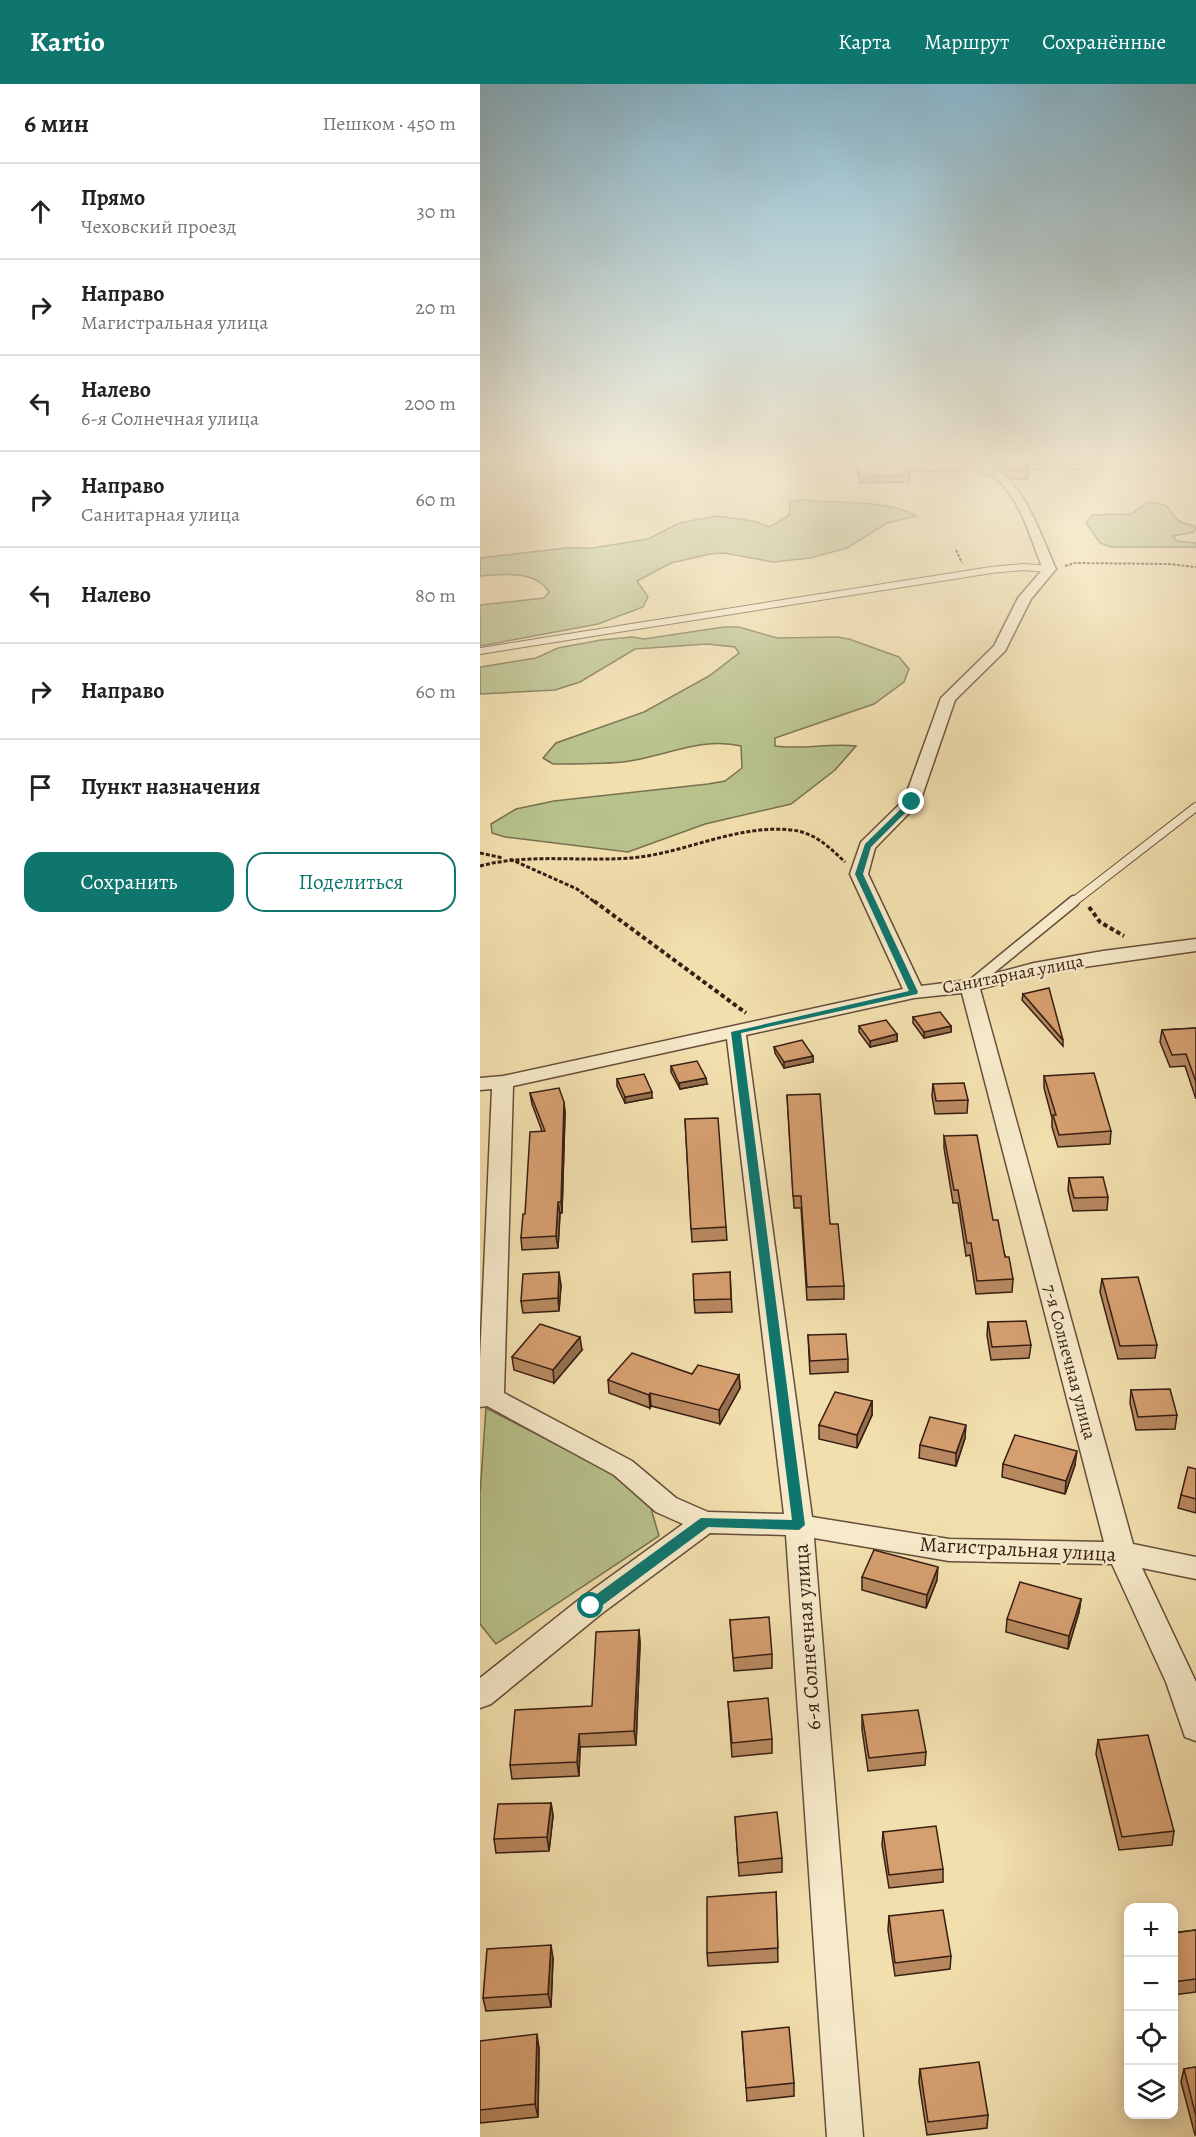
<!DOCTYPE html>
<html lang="ru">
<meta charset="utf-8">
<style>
:root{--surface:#fff;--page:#f6f6f6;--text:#222;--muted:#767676;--line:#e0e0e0;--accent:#0f766e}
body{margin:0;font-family:Alegreya,serif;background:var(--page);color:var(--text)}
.controls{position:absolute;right:18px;bottom:18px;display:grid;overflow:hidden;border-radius:12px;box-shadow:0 3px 15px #0003}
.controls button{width:54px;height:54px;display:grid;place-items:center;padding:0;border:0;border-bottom:2px solid var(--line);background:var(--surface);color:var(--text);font:30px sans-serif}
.stop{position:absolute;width:18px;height:18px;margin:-14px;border:4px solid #0f766e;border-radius:50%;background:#fff}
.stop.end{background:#0f766e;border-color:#fff;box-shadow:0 2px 6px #0008}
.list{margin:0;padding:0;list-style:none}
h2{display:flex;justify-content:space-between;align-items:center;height:78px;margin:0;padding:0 24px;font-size:26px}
h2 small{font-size:20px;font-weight:400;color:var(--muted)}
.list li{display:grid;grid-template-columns:39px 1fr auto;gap:18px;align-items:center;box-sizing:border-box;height:96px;padding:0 24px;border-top:2px solid var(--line)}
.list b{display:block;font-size:22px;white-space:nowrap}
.list p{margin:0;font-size:20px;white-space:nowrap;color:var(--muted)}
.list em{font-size:20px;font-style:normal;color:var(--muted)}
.actions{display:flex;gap:12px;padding:18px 24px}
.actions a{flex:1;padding:14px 0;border:2px solid var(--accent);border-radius:18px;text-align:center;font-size:21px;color:var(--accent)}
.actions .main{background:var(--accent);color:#fff}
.icon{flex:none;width:33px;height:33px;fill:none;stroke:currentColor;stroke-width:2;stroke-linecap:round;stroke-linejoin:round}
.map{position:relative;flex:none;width:716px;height:2053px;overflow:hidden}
header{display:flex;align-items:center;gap:36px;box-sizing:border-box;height:84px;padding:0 30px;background:var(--accent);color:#fff}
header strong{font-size:28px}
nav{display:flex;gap:33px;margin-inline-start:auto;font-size:21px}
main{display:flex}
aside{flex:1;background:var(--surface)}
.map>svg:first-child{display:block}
</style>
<header>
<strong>Kartio</strong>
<nav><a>Карта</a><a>Маршрут</a><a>Сохранённые</a></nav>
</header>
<main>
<aside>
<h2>6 мин<small>Пешком · 450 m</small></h2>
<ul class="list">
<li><svg class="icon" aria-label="ahead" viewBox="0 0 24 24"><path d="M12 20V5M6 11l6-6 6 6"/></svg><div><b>Прямо</b><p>Чеховский проезд</p></div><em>30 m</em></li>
<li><svg class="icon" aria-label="right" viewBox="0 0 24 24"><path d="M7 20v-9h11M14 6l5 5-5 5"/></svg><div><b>Направо</b><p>Магистральная улица</p></div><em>20 m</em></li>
<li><svg class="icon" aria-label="left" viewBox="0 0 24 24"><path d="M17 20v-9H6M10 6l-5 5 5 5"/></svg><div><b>Налево</b><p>6-я Солнечная улица</p></div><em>200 m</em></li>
<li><svg class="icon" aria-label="right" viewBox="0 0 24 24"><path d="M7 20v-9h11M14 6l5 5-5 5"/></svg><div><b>Направо</b><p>Санитарная улица</p></div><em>60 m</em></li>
<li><svg class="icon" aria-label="left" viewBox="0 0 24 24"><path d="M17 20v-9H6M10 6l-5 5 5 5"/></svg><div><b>Налево</b></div><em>80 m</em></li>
<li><svg class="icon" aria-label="right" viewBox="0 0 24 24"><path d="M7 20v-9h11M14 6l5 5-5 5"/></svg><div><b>Направо</b></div><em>60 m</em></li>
<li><svg class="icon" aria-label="arrive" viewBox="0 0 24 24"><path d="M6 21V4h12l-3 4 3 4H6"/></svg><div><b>Пункт назначения</b></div></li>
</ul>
<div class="actions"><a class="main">Сохранить</a><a>Поделиться</a></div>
</aside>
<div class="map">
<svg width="716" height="2053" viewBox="0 0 716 2053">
<rect width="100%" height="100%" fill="#f2dfae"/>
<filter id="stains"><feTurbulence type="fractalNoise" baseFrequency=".00333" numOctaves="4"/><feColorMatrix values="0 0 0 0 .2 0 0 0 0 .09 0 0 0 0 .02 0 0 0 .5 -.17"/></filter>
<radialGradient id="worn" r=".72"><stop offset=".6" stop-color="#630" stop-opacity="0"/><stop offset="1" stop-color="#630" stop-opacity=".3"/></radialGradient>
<g fill="#b8c28c" stroke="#787050" stroke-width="1.5">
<path d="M323 416C355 420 409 415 436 432L407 439 367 464 330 474 293 478 244 469 230 470 191 479 157 497 168 513 163 523 118 540 0 562V521L64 514 69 508C56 486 23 490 0 492V474L86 464H113L168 455 199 439 237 432 273 437 290 443 309 431 310 418Z"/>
<path d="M668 418C697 420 685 428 701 438 706 440 711 441 716 443L714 448 693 452 697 457 716 459V463H631L620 459 606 439 612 431 651 430Z"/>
<path d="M244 543H259L297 554 357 553 369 555 419 573 429 585 424 598 394 620 295 654V662C322 666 349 659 376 662L355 686 311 720 225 740 148 768 25 753 12 749 11 740 36 725 74 717 228 700 245 697 262 684 261 662C221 652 182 674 143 678 120 680 96 680 73 680L63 674 76 659 164 628 229 592 259 569 255 563 227 560 155 565 100 598 75 606 0 610V583L56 574 78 564 121 556 152 553 164 555Z"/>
<path d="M6 1324 139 1393 170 1421 179 1452 16 1560 0 1540V1410Z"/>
</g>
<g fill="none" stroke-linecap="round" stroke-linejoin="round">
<g stroke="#664e3a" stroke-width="8">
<path id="service-far2" d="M0 567 511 486 543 483 570 485"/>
</g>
<g stroke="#664e3a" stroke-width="10">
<path id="service-far1" d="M592 819 716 723"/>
</g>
<g stroke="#664e3a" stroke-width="13">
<path id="service" d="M490 902 594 817"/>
</g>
<g stroke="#664e3a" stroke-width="3">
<path id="minor" d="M479 374C538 374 556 441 576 485L551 515 525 567 475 616 440 718 395 764 388 790 441 902 489 896 554 879 623 867 716 855V867L555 890 500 905 653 1460 716 1473V1495L662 1484 716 1598V1657L705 1653 686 1598 632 1480 469 1477 334 1454 383 2053H347L306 1451 230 1449 121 1530 11 1620 0 1624V1594L101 1514 203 1440 176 1428 134 1391 7 1322 0 1323V1276L12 1005 0 1006V994L23 992 423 905 370 790 381 758 424 716 461 614 514 562 538 514 563 485C551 456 542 419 519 397 508 387 487 384 479 374ZM482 909 624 1458 469 1455 332 1433 266 951 434 914ZM247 955 304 1430 228 1428 196 1414 152 1377 24 1309 33 1002Z"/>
</g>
<g stroke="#371e13" stroke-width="2" stroke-dasharray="3 1.5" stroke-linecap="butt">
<path d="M543 385H630L716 380"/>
<path d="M426 387H479"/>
<path d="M476 466 482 479"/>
<path d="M585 482 595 479 688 480 716 483"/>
</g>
<g stroke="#371e13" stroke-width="3" stroke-dasharray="4 2" stroke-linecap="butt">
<path d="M0 769 23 774"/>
<path d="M30 775 97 805 116 819"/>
<path d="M0 782C50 769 99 778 150 774 204 770 256 740 311 746 334 748 349 763 365 778"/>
</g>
<g stroke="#371e13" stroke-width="4" stroke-dasharray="4.5 3" stroke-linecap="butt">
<path d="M114 817 266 929"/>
<path d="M609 823 620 838 644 852"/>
</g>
<use href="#service-far2" stroke="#f7eaca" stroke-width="6"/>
<use href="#service-far1" stroke="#f7eaca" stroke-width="8"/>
<use href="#service" stroke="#f7eaca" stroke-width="10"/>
<use href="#minor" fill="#f7eaca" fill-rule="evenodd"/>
</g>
<g fill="#b88960" stroke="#371e13" stroke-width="1.5">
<path d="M372 374H424L430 391 429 398 380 399Z"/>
<path d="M509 374H544L548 387 547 395H531L510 380Z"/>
<path d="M543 910 583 956V962L542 916Z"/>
<path d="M433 933 471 942V948L444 954 433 939Z"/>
<path d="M379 942 417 950V957L390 963 379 948Z"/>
<path d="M716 944V1015L705 982 690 983 680 958 682 946Z"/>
<path d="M294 963 333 972V978L304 984 295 969Z"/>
<path d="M191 982 227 1000 200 1005 191 988Z"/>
<path d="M564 992 631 1047 630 1060 578 1063 572 1043V1034L564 1004Z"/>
<path d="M137 995 172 1014 145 1019 137 1002Z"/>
<path d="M453 1000 488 1016 487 1029 455 1030 452 1012Z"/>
<path d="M50 1009 84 1018 85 1029 82 1129H80L78 1164 42 1166 41 1154 62 1047 52 1020Z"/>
<path d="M307 1011 350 1140 364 1202V1215L327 1216 321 1124H314Z"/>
<path d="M205 1035 246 1143 247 1156 212 1158Z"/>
<path d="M464 1052 513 1136 533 1195 532 1208 496 1210 490 1171 486 1172 478 1119H473L464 1064Z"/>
<path d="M589 1094 628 1113 627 1126 593 1127 588 1106Z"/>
<path d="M250 1188 252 1228 215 1229 214 1216Z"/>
<path d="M622 1195 677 1261 675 1274 638 1275 620 1208Z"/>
<path d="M81 1201 79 1227 43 1229 41 1217Z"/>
<path d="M508 1238 551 1261 549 1274 511 1276 507 1251Z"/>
<path d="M328 1251 368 1275V1288L330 1290Z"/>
<path d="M102 1266 74 1299 34 1286 32 1273Z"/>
<path d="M212 1290 259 1291 260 1304 240 1340 171 1322 170 1324 129 1309 128 1296Z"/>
<path d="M651 1306 697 1331 695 1345 656 1346 650 1319Z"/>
<path d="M392 1317V1331L377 1364 339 1355V1341Z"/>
<path d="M485 1354 476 1382 439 1374 440 1361Z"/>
<path d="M523 1380 595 1381 585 1410 522 1393Z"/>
<path d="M716 1385V1429L698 1424 701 1411Z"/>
<path d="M382 1493 457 1496 446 1524 382 1506Z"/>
<path d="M601 1515 599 1528 588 1565 526 1548 527 1535Z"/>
<path d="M250 1536 292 1570V1584L254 1587Z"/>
<path d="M159 1546 160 1560 156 1661 100 1663 99 1692 32 1695 30 1681 112 1622Z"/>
<path d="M248 1618 292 1655V1669L252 1673Z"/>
<path d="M382 1631 446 1668 445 1681 388 1687 382 1645Z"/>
<path d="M618 1656 694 1747 692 1761 639 1766 616 1670Z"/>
<path d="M71 1719 73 1732 69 1767 16 1769 14 1755Z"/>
<path d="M255 1733 302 1774V1788L259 1792Z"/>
<path d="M403 1748 463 1785V1798L409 1804 402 1761Z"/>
<path d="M296 1808 298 1878 228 1882 227 1869Z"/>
<path d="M409 1832 471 1872 470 1885 415 1892 408 1846Z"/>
<path d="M716 1846V1908L693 1911V1849Z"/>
<path d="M73 1874 71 1923 6 1927 3 1914Z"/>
<path d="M262 1948 314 1999V2012L267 2017Z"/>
<path d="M0 1957 59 1964 58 2033 0 2039Z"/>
<path d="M716 1983V2051H715L701 1998 704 1985Z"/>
<path d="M440 1985 508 2031 507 2044 447 2051 439 1998Z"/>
</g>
<g fill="#966f4e" stroke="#371e13" stroke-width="1.5">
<path d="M471 942V948L444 954V948Z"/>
<path d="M417 950V957L390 963V957Z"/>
<path d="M333 972V978L304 984V978Z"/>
<path d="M226 994 227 1000 200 1005 199 999Z"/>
<path d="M172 1008V1014L145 1019V1013Z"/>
<path d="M84 1018 85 1029 82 1129 81 1118Z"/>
<path d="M78 1118 80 1129 78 1164 76 1152Z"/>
<path d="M79 1188 81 1201 79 1227 78 1214Z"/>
<path d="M100 1253 102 1266 74 1299 73 1286Z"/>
<path d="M259 1291 260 1304 240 1340 239 1326Z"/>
<path d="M170 1309 171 1322 170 1324 169 1311Z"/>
<path d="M392 1317V1331L377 1364V1351Z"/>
<path d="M486 1341 485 1354 476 1382V1369Z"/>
<path d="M597 1367 595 1381 585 1410 586 1397Z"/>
<path d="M458 1483 457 1496 446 1524 447 1511Z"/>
<path d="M601 1515 599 1528 588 1565 589 1552Z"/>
<path d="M159 1546 160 1560 156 1661 154 1647Z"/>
<path d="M99 1650 100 1663 99 1692 97 1678Z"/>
<path d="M71 1719 73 1732 69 1767 67 1753Z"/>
<path d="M71 1861 73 1874 71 1923 68 1910Z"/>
<path d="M57 1950 59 1964 58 2033 55 2020Z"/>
</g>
<g fill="#d69f70" stroke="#371e13" stroke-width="1.5">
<path d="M374 374H424L430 391 380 393Z"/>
<path d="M513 374H544L548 387H532Z"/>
<path d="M569 904 583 956 543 910Z"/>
<path d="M460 928 471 942 444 948 433 933Z"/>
<path d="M406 936 417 950 390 957 379 942Z"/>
<path d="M716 944V998L706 970 692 971 682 946Z"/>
<path d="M322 956 333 972 304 978 294 963Z"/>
<path d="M217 977 226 994 199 999 191 982Z"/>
<path d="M614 989 631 1047 579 1051 573 1031H576L564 992Z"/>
<path d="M164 990 172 1008 145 1013 137 995Z"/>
<path d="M484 999 488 1016 456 1017 453 1000Z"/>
<path d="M79 1004 84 1018 81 1118H78L76 1152 41 1154 43 1130H45L50 1048 65 1047 50 1009Z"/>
<path d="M340 1010 350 1140H358L364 1202 327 1203 321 1112H313L307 1011Z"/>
<path d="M238 1034 246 1143 211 1145 205 1035Z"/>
<path d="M497 1051 513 1136H518L525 1173H529L533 1195 497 1197 491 1159H487L478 1106H474L464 1052Z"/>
<path d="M623 1093 628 1113 594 1114 589 1094Z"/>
<path d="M79 1188 78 1214 41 1217 43 1190Z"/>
<path d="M250 1188 251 1215 214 1216 213 1190Z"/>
<path d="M658 1193 677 1261 640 1262 622 1195Z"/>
<path d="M546 1237 551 1261 512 1263 508 1238Z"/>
<path d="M60 1240 100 1253 73 1286 32 1273Z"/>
<path d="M366 1250 368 1275 330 1277 328 1251Z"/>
<path d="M152 1269 212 1290 218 1281 259 1291 239 1326 170 1309 169 1311 128 1296Z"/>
<path d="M690 1305 697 1331 658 1333 651 1306Z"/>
<path d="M355 1308 392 1317 377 1351 339 1341Z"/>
<path d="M450 1333 486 1341 476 1369 440 1361Z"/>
<path d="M535 1351 597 1367 586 1397 523 1380Z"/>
<path d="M708 1383 716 1385V1415L701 1411Z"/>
<path d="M394 1466 458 1483 447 1511 382 1493Z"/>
<path d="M540 1498 601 1515 589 1552 527 1535Z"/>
<path d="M289 1533 292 1570 253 1574 250 1536Z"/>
<path d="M159 1546 154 1647 99 1650 97 1678 30 1681 35 1626 112 1622 116 1548Z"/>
<path d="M288 1614 292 1655 252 1659 248 1618Z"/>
<path d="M438 1626 446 1668 389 1674 382 1631Z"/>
<path d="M668 1651 694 1747 642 1753 618 1656Z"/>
<path d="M71 1719 67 1753 14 1755 18 1720Z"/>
<path d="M297 1728 302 1774 258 1779 255 1733Z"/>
<path d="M456 1742 463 1785 409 1791 403 1748Z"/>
<path d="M296 1808 298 1864 227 1869V1813Z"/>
<path d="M463 1826 471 1872 415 1879 409 1832Z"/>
<path d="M716 1846V1895L693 1898V1849Z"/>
<path d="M71 1861 68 1910 3 1914 7 1865Z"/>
<path d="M309 1943 314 1999 266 2004 262 1948Z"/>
<path d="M57 1950 55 2020 0 2026V1957Z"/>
<path d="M499 1978 508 2031 448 2038 440 1985Z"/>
<path d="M716 1983V2032L704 1985Z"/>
</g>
<linearGradient id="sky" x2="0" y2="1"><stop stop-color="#89b8cf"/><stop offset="0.57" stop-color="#f9f1db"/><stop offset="1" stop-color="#f9f1db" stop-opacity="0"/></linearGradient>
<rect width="716" height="661" fill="url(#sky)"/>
<path fill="#0f766e" d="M430 716 436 718 391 763 383 790 438 908 437 910 261 949 325 1441 319 1446 228 1443 116 1526H106L104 1522 106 1518 221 1434 312 1436 251 948 429 907 375 790 385 760Z"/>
<g text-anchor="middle" stroke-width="4.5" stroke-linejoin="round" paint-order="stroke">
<g font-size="18" fill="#371e13" stroke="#f7eaca">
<text transform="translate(533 890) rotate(-11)" y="6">Санитарная улица</text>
<text transform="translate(590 1278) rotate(75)" y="6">7-я Солнечная улица</text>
</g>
<g font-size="21" fill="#371e13" stroke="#f7eaca">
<text transform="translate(538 1465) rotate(3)" y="7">Магистральная улица</text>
<text transform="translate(327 1553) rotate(-94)" y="7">6-я Солнечная улица</text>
</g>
</g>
<rect width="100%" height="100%" filter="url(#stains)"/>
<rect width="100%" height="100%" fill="url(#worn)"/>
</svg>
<div class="controls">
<button>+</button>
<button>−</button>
<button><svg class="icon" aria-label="locate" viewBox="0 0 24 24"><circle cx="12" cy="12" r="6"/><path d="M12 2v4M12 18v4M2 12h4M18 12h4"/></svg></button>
<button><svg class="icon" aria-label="layers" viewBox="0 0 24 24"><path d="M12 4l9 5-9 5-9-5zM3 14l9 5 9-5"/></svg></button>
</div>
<div class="stop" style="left:111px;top:1522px"></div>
<div class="stop end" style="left:432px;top:718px"></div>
</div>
</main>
